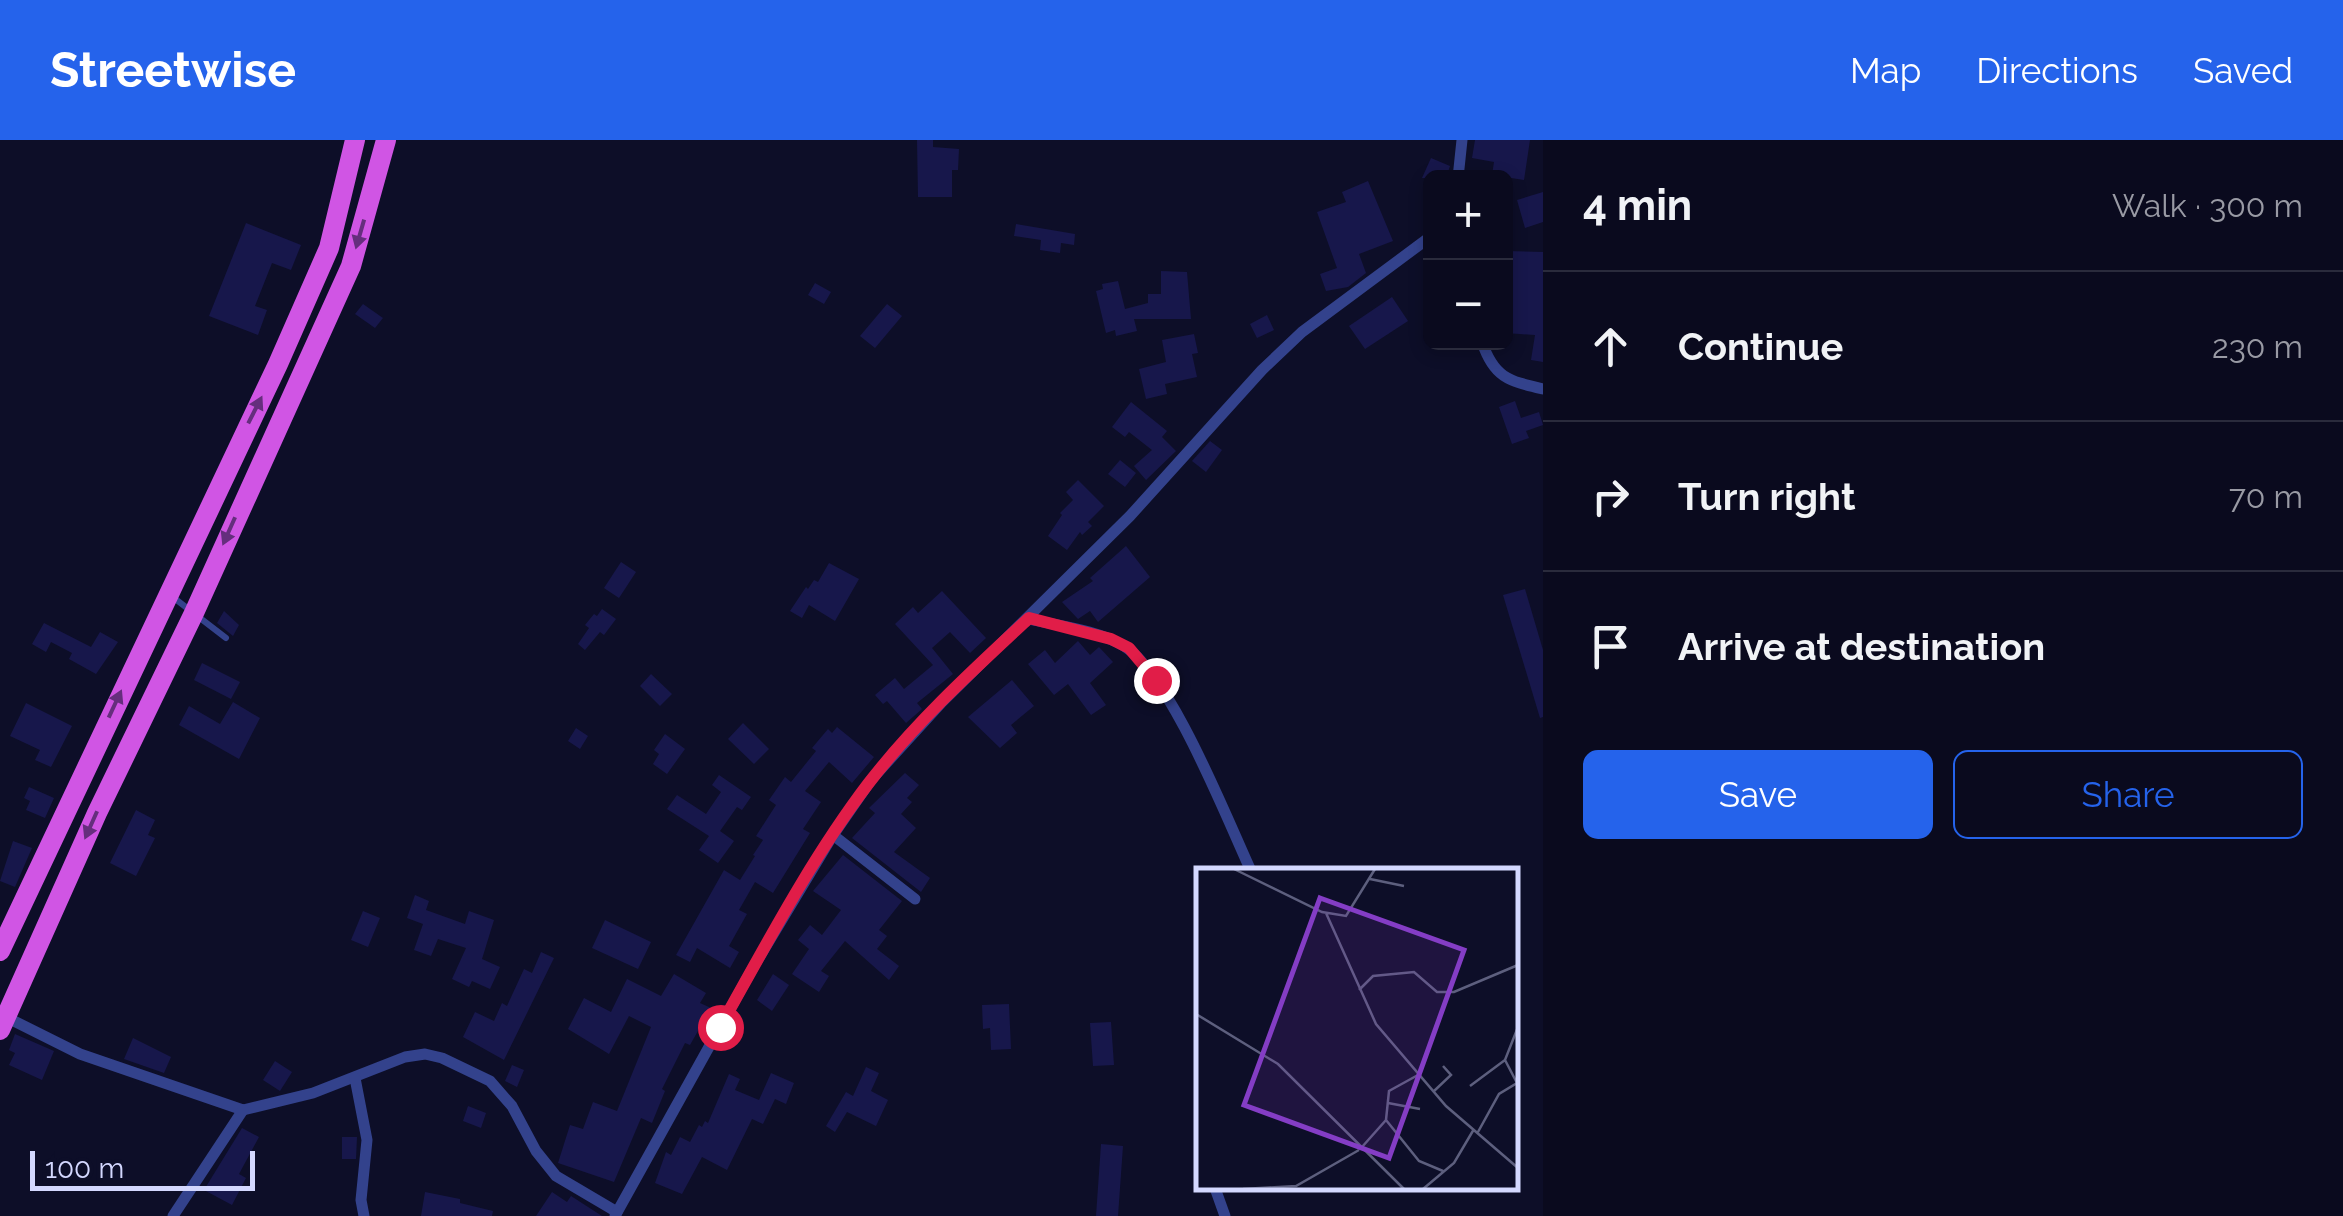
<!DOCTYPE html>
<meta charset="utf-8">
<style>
:root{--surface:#0a0a1e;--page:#18182b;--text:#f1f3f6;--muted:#999aa4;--line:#2a2b3c;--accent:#2563eb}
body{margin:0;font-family:Raleway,sans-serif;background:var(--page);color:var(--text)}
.controls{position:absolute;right:30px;top:30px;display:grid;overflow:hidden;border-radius:15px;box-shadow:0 5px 15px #0003}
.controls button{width:90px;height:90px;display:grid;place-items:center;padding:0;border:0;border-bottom:2px solid var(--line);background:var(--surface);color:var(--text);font:50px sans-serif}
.scale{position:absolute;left:30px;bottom:25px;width:225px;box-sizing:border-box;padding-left:10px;border:5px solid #d4d8ff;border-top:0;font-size:28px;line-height:35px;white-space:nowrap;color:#d4d8ff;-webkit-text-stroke:8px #0d0e28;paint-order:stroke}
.stop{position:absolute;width:30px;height:30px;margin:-22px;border:8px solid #e11d48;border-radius:50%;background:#fff}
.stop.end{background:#e11d48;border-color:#fff;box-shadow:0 2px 10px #0008}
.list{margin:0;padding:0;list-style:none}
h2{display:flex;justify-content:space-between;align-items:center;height:130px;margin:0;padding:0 40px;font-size:42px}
h2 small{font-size:32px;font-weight:400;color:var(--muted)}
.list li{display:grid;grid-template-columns:65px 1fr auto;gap:30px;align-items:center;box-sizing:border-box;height:150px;padding:0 40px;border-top:2px solid var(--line)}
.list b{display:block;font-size:38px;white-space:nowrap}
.list em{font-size:32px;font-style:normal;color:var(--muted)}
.actions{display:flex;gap:20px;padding:30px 40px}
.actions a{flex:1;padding:22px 0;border:2px solid var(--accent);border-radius:15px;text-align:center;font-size:35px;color:var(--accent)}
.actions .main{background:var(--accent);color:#fff}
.icon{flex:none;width:55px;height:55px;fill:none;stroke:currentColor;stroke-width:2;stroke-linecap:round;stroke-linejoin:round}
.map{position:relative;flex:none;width:1543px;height:1076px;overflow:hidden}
header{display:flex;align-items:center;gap:60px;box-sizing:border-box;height:140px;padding:0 50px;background:var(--accent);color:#fff}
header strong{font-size:48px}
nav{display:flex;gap:55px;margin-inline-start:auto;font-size:35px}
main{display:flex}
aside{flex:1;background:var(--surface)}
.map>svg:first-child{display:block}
</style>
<header>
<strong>Streetwise</strong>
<nav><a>Map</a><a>Directions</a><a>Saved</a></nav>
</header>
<main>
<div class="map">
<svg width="1543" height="1076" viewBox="0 0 1543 1076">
<rect width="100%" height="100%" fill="#0d0e28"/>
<g fill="#17174b">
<path d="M917 0H933V7L959 9 958 30H952V57H918Z"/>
<path d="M1475 0H1530L1524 40 1492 35 1494 22 1472 18Z"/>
<path d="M1431 18 1450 26 1446 38H1422Z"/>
<path d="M1368 41 1393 101 1359 114 1366 133 1348 147 1326 151 1320 134 1337 128 1317 72 1346 62 1342 52Z"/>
<path d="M1543 52V82L1525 88 1517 60Z"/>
<path d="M246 83 301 105 291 130 272 123 255 166 267 170 258 195 209 176Z"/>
<path d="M1016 84 1075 94 1074 105 1061 103 1060 113 1040 110 1041 100 1014 96Z"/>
<path d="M1506 111 1543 112V222L1531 220 1535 195 1506 193Z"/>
<path d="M1161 131 1187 132 1191 179H1134L1137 191 1116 196 1115 190 1106 193 1096 151 1103 149 1102 144 1118 141 1125 169 1148 163V154H1161Z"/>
<path d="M815 143 831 152 824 164 808 155Z"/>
<path d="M1392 157 1408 181 1365 209 1349 186Z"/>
<path d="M363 164 383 178 375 188 355 174Z"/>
<path d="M887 164 902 176 875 208 860 196Z"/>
<path d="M1267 175 1274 190 1257 198 1250 184Z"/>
<path d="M1194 194 1198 213 1192 214 1197 237 1165 244 1167 254 1146 259 1139 229 1166 222 1162 200Z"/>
<path d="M1515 261 1521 278 1539 272 1543 285 1526 291 1529 298 1512 304 1499 267Z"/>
<path d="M1131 262 1167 291 1162 297 1176 311 1146 340 1134 326 1152 310 1129 292 1125 297 1112 287Z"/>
<path d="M1210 301 1222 310 1206 332 1192 321Z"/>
<path d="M1120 320 1136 333 1125 347 1108 334Z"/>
<path d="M1078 340 1104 366 1088 382 1092 386 1082 395 1080 392 1067 410 1048 396 1062 375 1060 373 1073 360 1066 352Z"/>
<path d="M1126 406 1150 437 1098 482 1090 471 1078 479 1062 462 1093 441 1090 438Z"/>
<path d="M621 422 636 432 619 458 604 448Z"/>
<path d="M829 423 859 439 835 481 809 465 802 478 790 471 806 447 808 449 814 440 818 442Z"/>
<path d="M1525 449 1543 510V577L1540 578 1503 455Z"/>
<path d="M942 451 986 498 970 513 950 492 932 508 953 534 917 563 922 569 906 583 887 561 883 564 875 555 895 538 904 549 933 525 895 484 913 467 918 473Z"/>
<path d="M602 469 616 479 604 495 600 492 585 510 578 504 589 488 585 485 594 474 597 476Z"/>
<path d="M224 471 239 485 233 496 217 483Z"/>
<path d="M44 483 91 507 100 492 118 502 96 534 69 519 72 513 51 502 46 512 32 504Z"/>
<path d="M1078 501 1090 515 1099 507 1113 522 1090 543 1106 565 1091 575 1068 544 1054 555 1028 524 1045 510 1055 523Z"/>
<path d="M202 523 240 542 231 559 194 540Z"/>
<path d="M651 534 672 554 660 566 640 546Z"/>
<path d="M1012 540 1034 566 1011 585 1017 593 1000 608 968 577Z"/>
<path d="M233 562 260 578 239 619 179 585 189 566 220 584Z"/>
<path d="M26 563 72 586 51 627 35 620 40 610 10 596Z"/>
<path d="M743 583 769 609 754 624 728 599Z"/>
<path d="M837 587 874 617 852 643 829 622 805 651 821 662 803 689 810 693 773 753 755 742 739 770 747 774 729 806 739 812 730 828 697 808 690 822 676 815 724 730 740 740 755 716 753 715 763 700 756 696 776 665 769 660 785 637 791 642 816 611 812 608 828 589 832 593Z"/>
<path d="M576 588 588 596 580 609 568 601Z"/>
<path d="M665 594 685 609 667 634 653 624 659 614 654 610Z"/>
<path d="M905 633 919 645 907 658 912 662 901 674 916 688 894 712 930 738 921 752 852 698 875 673 869 668Z"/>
<path d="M719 635 751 657 742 670 737 667 720 691 734 701 718 723 699 710 709 696 667 669 677 655 706 674 721 652 712 645Z"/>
<path d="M29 647 54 658 45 678 26 670 30 661 24 658Z"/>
<path d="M136 670 155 680 148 695 155 698 136 736 110 723Z"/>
<path d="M13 701 32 708 15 747 0 741Z"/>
<path d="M843 715 902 761 879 790 887 796 877 809 899 826 889 840 845 801 821 831 829 836 819 852 792 834 809 809 798 800 810 785 822 795 841 770 813 751Z"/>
<path d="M415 755 429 761 426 770 465 784 469 771 494 780 482 819 500 827 490 849 472 841 469 847 452 839 466 808 438 799 431 816 414 810 423 784 407 778Z"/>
<path d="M363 771 380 778 368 807 351 800Z"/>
<path d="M605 780 651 802 638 829 592 808Z"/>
<path d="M541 812 554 818 504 920 463 897 475 872 494 881 502 863 507 866 524 829 532 833Z"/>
<path d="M674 834 706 853 700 863 711 868 690 905 685 903 662 949 665 951 652 983 641 978 614 1042 558 1023 570 985 583 989 593 962 617 971 651 887 629 876 609 914 568 889 584 858 611 872 627 839 661 856Z"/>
<path d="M773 834 789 845 772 871 757 860Z"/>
<path d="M1009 864 1011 909 991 910 990 888 983 889 982 865Z"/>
<path d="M1111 882 1114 925 1093 926 1090 883Z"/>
<path d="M15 894 54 911 42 940 9 925 15 913 9 910Z"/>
<path d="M133 898 171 917 164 933 124 919Z"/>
<path d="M275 921 292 932 280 951 263 940Z"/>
<path d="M512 925 524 930 517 947 505 941Z"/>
<path d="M866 927 879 933 871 951 888 960 876 986 847 972 835 992 826 986 846 952 853 956Z"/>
<path d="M771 933 794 943 786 964 775 959 763 984 752 979 727 1030 702 1017 682 1054 655 1043 666 1012 671 1015 680 997 690 1002 699 985 702 987 705 981 708 983 729 934 740 939 735 950 759 960Z"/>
<path d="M468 966 486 973 481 988 463 981Z"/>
<path d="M242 988 259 997 239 1034 246 1038 232 1065 204 1050Z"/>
<path d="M342 997H357L356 1019H342Z"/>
<path d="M1101 1004 1123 1006 1118 1076H1096Z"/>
<path d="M425 1052 460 1059V1063L493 1071 492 1076H421Z"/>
<path d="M552 1052 567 1062 571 1056 602 1076H536Z"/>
</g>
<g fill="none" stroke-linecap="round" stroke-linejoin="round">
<path stroke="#33428c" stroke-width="6" d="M174 458 226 498"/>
<g stroke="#33428c" stroke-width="11">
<path d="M1458 38 1462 0"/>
<path d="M1482 202C1494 238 1509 241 1543 249"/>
<path d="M1029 479C1060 486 1097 490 1124 506 1170 534 1227 679 1251 731"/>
<path d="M833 695 915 759"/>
<path d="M6 877 80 914 243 970 313 953 405 917 425 914 442 918 490 941 512 966 536 1011 556 1036 617 1072"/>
<path d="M355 938 367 1000 361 1060 364 1076"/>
<path d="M1215 1048 1225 1076"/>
<path d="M173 1076 243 970"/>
<path d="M615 1076 754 826 833 695 871 640 942 562 1130 376 1262 230 1302 192 1430 97"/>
</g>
<g stroke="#d055e4" stroke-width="20">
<path d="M0 811 278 224 329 108 355 0"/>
<path d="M0 890 97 673 194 473 351 126 386 0"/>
</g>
</g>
<defs><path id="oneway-solid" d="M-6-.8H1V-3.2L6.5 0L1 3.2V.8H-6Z" transform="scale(2.5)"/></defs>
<g fill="#652e7d">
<use href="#oneway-solid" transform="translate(360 94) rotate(106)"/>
<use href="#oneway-solid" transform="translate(255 270) rotate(-63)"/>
<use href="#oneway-solid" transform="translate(229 391) rotate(114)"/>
<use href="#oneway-solid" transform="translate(115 564) rotate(-65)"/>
<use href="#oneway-solid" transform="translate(91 685) rotate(114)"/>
</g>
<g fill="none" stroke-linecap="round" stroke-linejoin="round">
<path stroke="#e11d48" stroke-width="12" d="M720 887C766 805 811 719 868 644 915 583 973 530 1029 478L1111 499 1129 508 1156 540"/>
</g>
<g transform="translate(1196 728)">
<rect width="322" height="322" fill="#0d0e28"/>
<path fill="none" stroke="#5d5f7e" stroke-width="2.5" d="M38 1 126 44 150 48 179 1M174 11 208 18M130 45 180 156 250 238 322 300M163 122 177 108 218 104 241 124H258L322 97M0 146 82 196 208 321M274 218 309 192 322 159M237 224 255 207 247 198M192 235 224 241M190 252 223 293 247 303M282 264 303 226 321 215 309 192M166 279 190 252 193 223 222 207M47 321 100 318 163 282M227 321 258 295 278 261"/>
<path fill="#843dc5" fill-opacity="0.15" stroke="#843dc5" stroke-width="5" d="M124 30 268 82 193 290 48 237Z"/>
<rect width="322" height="322" fill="none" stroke="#d4d8ff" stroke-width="5"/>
</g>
</svg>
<div class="controls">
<button>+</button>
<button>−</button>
</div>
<div class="scale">100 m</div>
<div class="stop" style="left:720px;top:887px"></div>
<div class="stop end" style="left:1156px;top:540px"></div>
</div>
<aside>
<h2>4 min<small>Walk · 300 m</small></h2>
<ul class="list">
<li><svg class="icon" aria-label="ahead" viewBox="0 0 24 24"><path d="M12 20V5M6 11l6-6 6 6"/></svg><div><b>Continue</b></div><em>230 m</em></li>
<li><svg class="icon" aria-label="right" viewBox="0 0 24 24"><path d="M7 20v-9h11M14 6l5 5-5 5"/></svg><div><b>Turn right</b></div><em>70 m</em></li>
<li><svg class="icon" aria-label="arrive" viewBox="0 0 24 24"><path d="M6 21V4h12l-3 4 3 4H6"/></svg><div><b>Arrive at destination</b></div></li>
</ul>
<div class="actions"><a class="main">Save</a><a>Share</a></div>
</aside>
</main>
